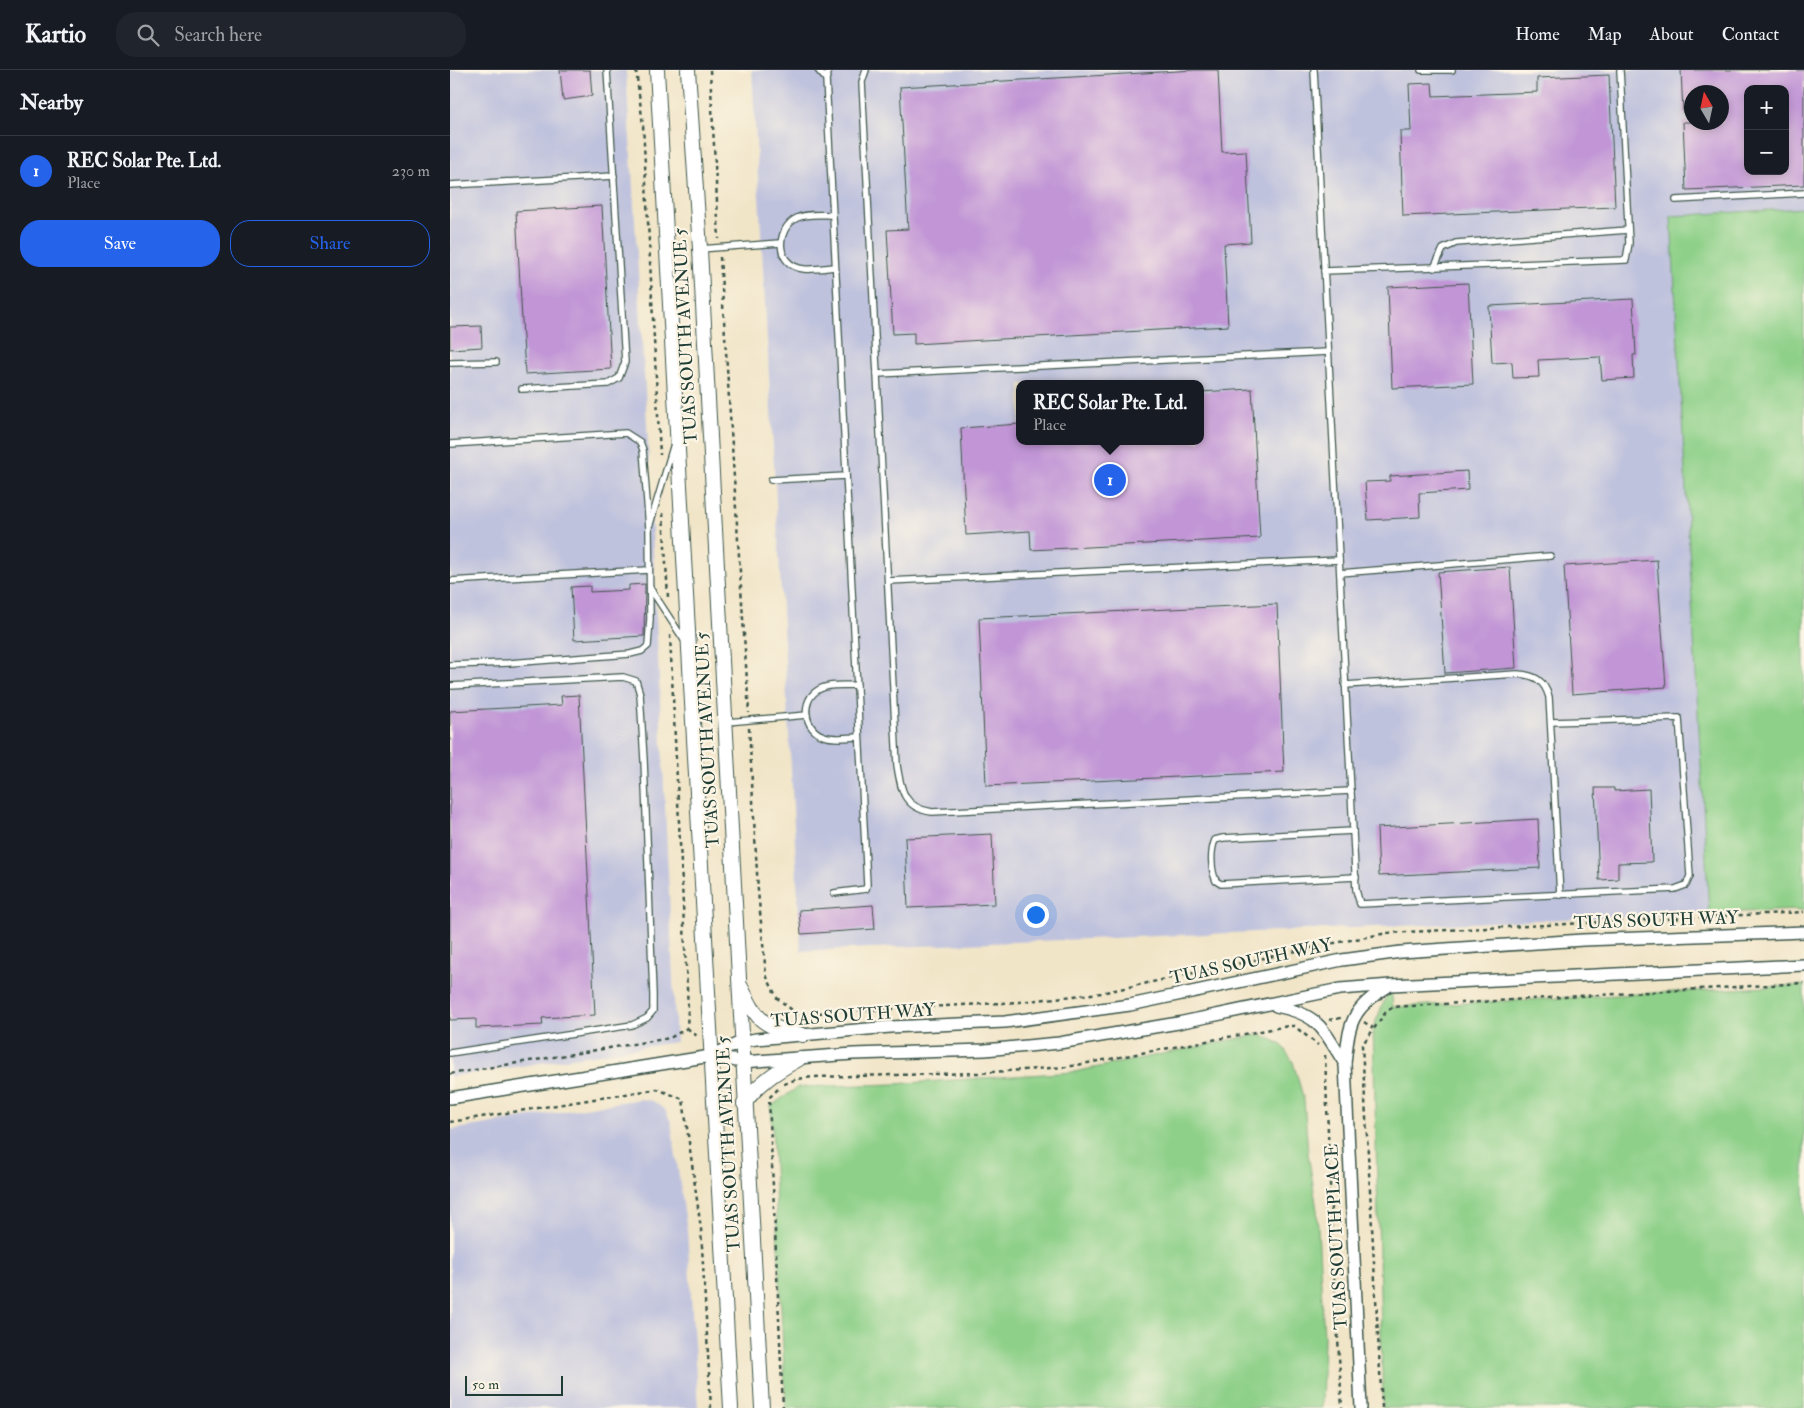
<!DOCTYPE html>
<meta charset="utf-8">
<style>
:root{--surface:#171b24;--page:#20242c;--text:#f1f3f6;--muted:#9ea1a6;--line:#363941;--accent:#2563eb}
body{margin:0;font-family:"IM FELL Double Pica",serif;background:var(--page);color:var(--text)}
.controls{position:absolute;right:15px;top:15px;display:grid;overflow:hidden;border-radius:10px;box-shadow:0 2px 8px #0003}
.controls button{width:45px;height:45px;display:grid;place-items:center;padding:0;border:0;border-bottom:1px solid var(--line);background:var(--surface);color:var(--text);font:25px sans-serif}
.compass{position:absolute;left:1234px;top:15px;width:45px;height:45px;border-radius:50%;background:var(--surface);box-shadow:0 2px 8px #0003;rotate:351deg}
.scale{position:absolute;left:15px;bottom:12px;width:98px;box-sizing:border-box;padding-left:5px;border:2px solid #1f3d34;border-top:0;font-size:14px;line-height:18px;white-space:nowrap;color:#1f3d34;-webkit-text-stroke:4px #fcf5e5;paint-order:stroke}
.you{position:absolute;left:585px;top:844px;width:18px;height:18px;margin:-12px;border:4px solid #fff;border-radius:50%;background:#1a73e8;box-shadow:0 0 0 8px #1a73e833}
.badge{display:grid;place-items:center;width:32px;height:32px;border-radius:50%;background:var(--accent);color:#fff;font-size:16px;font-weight:700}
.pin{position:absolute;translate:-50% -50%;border:2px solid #fff;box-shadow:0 1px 5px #0006}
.popup{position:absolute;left:566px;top:310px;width:188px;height:65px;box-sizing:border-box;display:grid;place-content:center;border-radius:10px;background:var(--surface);filter:drop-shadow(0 1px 4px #0005);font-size:16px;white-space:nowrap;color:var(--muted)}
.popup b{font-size:19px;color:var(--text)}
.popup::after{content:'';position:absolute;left:50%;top:100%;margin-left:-10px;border:10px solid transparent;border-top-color:var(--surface)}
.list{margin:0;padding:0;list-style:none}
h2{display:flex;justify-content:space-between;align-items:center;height:65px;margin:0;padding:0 20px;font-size:21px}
h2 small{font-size:16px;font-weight:400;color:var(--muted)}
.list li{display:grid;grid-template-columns:32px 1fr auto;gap:15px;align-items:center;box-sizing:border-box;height:70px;padding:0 20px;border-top:1px solid var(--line)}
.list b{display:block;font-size:19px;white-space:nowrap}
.list p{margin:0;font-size:16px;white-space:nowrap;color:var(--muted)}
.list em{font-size:16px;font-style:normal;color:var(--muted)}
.actions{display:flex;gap:10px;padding:15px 20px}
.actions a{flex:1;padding:11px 0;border:1px solid var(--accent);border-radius:20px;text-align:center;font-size:18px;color:var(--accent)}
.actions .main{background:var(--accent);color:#fff}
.icon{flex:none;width:28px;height:28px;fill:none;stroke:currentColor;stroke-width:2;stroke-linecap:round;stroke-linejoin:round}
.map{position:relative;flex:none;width:1354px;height:1338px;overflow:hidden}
header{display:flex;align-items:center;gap:30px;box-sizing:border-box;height:70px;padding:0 25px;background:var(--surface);border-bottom:1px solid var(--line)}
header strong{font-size:24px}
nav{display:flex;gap:28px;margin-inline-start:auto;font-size:18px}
.search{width:350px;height:45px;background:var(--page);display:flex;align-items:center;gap:12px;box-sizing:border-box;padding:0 18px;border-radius:20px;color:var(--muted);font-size:19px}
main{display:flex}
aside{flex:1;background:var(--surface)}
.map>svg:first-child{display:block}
</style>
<header>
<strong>Kartio</strong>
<div class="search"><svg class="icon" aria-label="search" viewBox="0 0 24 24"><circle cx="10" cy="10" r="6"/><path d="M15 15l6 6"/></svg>Search here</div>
<nav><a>Home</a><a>Map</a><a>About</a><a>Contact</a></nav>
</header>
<main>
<aside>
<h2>Nearby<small></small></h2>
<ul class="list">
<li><span class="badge">1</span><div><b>REC Solar Pte. Ltd.</b><p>Place</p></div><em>230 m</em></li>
</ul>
<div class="actions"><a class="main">Save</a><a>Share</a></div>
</aside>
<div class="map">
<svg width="1354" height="1338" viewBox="0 0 1354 1338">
<rect width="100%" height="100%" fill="#fcf5e5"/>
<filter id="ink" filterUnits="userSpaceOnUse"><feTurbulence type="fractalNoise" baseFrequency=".02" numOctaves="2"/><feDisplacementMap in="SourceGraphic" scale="10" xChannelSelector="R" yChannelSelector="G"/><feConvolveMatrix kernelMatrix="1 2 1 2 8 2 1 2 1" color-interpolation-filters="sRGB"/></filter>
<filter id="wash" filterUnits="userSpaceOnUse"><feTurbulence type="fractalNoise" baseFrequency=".0096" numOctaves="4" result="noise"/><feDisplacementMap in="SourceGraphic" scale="20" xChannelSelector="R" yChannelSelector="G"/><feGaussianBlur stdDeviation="1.12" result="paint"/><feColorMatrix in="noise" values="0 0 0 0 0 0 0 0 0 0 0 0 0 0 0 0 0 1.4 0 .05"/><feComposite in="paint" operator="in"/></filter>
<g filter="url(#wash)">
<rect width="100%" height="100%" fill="#f1e5c8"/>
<g fill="#bfc2dd" fill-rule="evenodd">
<path d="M0 0H176L197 353 226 972 0 1007Z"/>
<path d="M302 0H1354V138L1221 146 1259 843 351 881ZM1298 19H1335V101H1298ZM1242 22H1272V52H1242ZM570 314H750V371H570Z"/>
<path d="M190 1029 203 1031 215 1040 221 1052 237 1160 248 1338H0V1060Z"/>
</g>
<g fill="#8ed089" stroke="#56865e">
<path d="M1354 138V840L1259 843 1221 146Z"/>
<path d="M941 915 943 937 1354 915V1338H933L923 958Z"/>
<path d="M810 964 831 974 843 992 854 1030 858 1083 867 1140 874 1268 872 1338H336L321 1036 348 1017 444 1014 624 1002Z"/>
</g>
<g id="blocks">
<g fill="#c195d6" fill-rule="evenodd">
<path d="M110 0H140L142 26 113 30Z"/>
<path d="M745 0H768L772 82 796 81 801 172 774 174 778 256 464 274V263L443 264 437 160 458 159 450 17Z"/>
<path d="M1231 0H1354V115L1236 120 1233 52H1272V22H1242V43H1233ZM1298 19H1335V101H1298Z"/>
<path d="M1159 5 1165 137 953 146 950 61H961L959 14 982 13 983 26 1087 22V8Z"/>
<path d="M152 136 161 299 75 304 66 141Z"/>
<path d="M1018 213 1023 314 942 318 938 217Z"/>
<path d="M1183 229 1186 285H1183L1184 308 1152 310 1150 287 1088 290 1089 307 1063 308 1062 292 1042 293 1039 236Z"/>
<path d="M31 256 32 277 0 279V257Z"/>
<path d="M802 319 810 468 581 480 580 461 516 465 511 358 570 354V371H750V322Z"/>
<path d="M1017 401 1018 420 969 423 970 447 918 450 915 412 940 411V406Z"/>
<path d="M1207 490 1216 617 1122 624 1114 496Z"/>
<path d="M1060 497 1066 598 995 603 988 502Z"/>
<path d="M195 514 194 566 124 570 121 517 140 516V522L179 520V515Z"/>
<path d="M827 534 834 702 536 716 529 548Z"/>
<path d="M129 625 145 945 92 948 93 955 26 958V949L0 950V641L112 635 111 626Z"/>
<path d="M1145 718H1164V721L1199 719 1202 792 1168 793V809L1149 810Z"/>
<path d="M1088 749 1090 798 929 806 927 758Z"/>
<path d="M542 764 545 834 458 838 455 768Z"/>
<path d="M423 835 425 859 351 864 349 840Z"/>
</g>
</g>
</g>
<g filter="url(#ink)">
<use href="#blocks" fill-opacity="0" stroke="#3e564a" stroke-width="1"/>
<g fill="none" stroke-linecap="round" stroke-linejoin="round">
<g stroke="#3e564a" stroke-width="8">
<g id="service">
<path d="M368 0 376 9"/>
<path d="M379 0 376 9 417 815 416 819 384 823"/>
<path d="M416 0 412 12 447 695C451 721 454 738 482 742L901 721"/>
<path d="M864 0 906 820 910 834 1225 819 1236 815 1240 806 1229 648 1101 652"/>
<path d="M971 0H1002"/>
<path d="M0 115 164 106"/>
<path d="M1226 130 1354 123"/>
<path d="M382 145C372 145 357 143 347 148 325 159 325 196 354 199 363 200 375 198 385 197"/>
<path d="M250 179 330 173"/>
<path d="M984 198 993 179 1006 173 1178 160"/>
<path d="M874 201 1176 190 1179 173 1170 0"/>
<path d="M0 293 46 292"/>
<path d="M427 304 878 282"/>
<path d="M72 319 158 314 169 308 175 292 157 0"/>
<path d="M0 374 176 363 190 372 193 380 199 458 200 549 198 576 192 581 180 584 59 593 0 595"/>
<path d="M321 410 396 406"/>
<path d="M200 454 223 377"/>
<path d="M890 503 1100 486"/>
<path d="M0 511 199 500"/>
<path d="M438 511 889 490"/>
<path d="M200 518 236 573"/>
<path d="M407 615C395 616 379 613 368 620 350 631 354 660 374 666 385 670 399 667 409 667"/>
<path d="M895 615 1067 604C1085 605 1094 610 1099 627L1110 825"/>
<path d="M0 616 173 607 186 611 190 624 194 690 203 924V941L197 948 182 955 0 983"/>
<path d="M277 652 357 645"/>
<path d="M903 761 773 768 765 770C760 782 761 800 766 811L771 814 906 807"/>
</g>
</g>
<g stroke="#3e564a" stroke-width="14">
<g id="minor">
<path d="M826 936C870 945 872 958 895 994"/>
<path d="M261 986 292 992 403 984 535 980 609 973 728 953 890 919 941 915 1354 895"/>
<path d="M0 1028 261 986 291 972 306 969 440 957 555 952 680 935 892 890 951 882 1133 870 1354 862"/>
<path d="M911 1338 895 994C899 953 901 939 937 917"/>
</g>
</g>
<g stroke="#3e564a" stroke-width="16">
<g id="tertiary">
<path d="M207 0 281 1338"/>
<path d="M238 0 250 179 312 1338"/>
<path d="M291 917C310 955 312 955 353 965"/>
<path d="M294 1034C308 1013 327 1001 349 989"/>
</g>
</g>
<g stroke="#3e564a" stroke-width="2.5" stroke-dasharray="4 4" stroke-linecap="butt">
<path d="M186 0 193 55 210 385"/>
<path d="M260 0 269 169"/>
<path d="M270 187 299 643"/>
<path d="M213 443 218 527"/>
<path d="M299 658 308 821 316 905 327 928 347 944 569 932 651 923 879 874 937 863 1354 842"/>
<path d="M879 950 891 948"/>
<path d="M914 952 923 958"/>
<path d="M237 958 247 966"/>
<path d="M875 985 882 1165 892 1338"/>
<path d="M0 1004 220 968 237 958 238 939 220 565"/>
<path d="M334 1014 347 1009 363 1007 528 1003 616 997 838 956H844L868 975"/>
<path d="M328 1019 319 1028 333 1338"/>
<path d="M0 1052 207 1019 233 1029 251 1159 261 1338"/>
<path d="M932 1338 912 975 936 942 943 937 1354 913"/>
</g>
<use href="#service" stroke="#fff" stroke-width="5.5"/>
<use href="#minor" stroke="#fff" stroke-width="11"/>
<use href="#tertiary" stroke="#fff" stroke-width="14"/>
</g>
</g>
<g text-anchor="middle" stroke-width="4.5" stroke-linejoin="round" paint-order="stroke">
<g font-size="18" fill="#1f3d34" stroke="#fcf5e5">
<text transform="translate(235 266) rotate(-93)" y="6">TUAS SOUTH AVENUE 5</text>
<text transform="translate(257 670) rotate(-93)" y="6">TUAS SOUTH AVENUE 5</text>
<text transform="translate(1206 850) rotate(-2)" y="6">TUAS SOUTH WAY</text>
<text transform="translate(801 891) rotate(-12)" y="6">TUAS SOUTH WAY</text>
<text transform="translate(403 945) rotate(-4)" y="6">TUAS SOUTH WAY</text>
<text transform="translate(278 1074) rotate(-93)" y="6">TUAS SOUTH AVENUE 5</text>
<text transform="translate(886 1167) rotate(-93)" y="6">TUAS SOUTH PLACE</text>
</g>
</g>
</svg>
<div class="controls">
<button>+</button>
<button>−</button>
</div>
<svg class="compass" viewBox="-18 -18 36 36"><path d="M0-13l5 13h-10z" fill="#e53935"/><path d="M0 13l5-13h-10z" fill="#9ea1a6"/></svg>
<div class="scale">50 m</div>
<div class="you"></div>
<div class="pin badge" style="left:660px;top:410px">1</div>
<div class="popup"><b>REC Solar Pte. Ltd.</b>Place</div>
</div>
</main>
